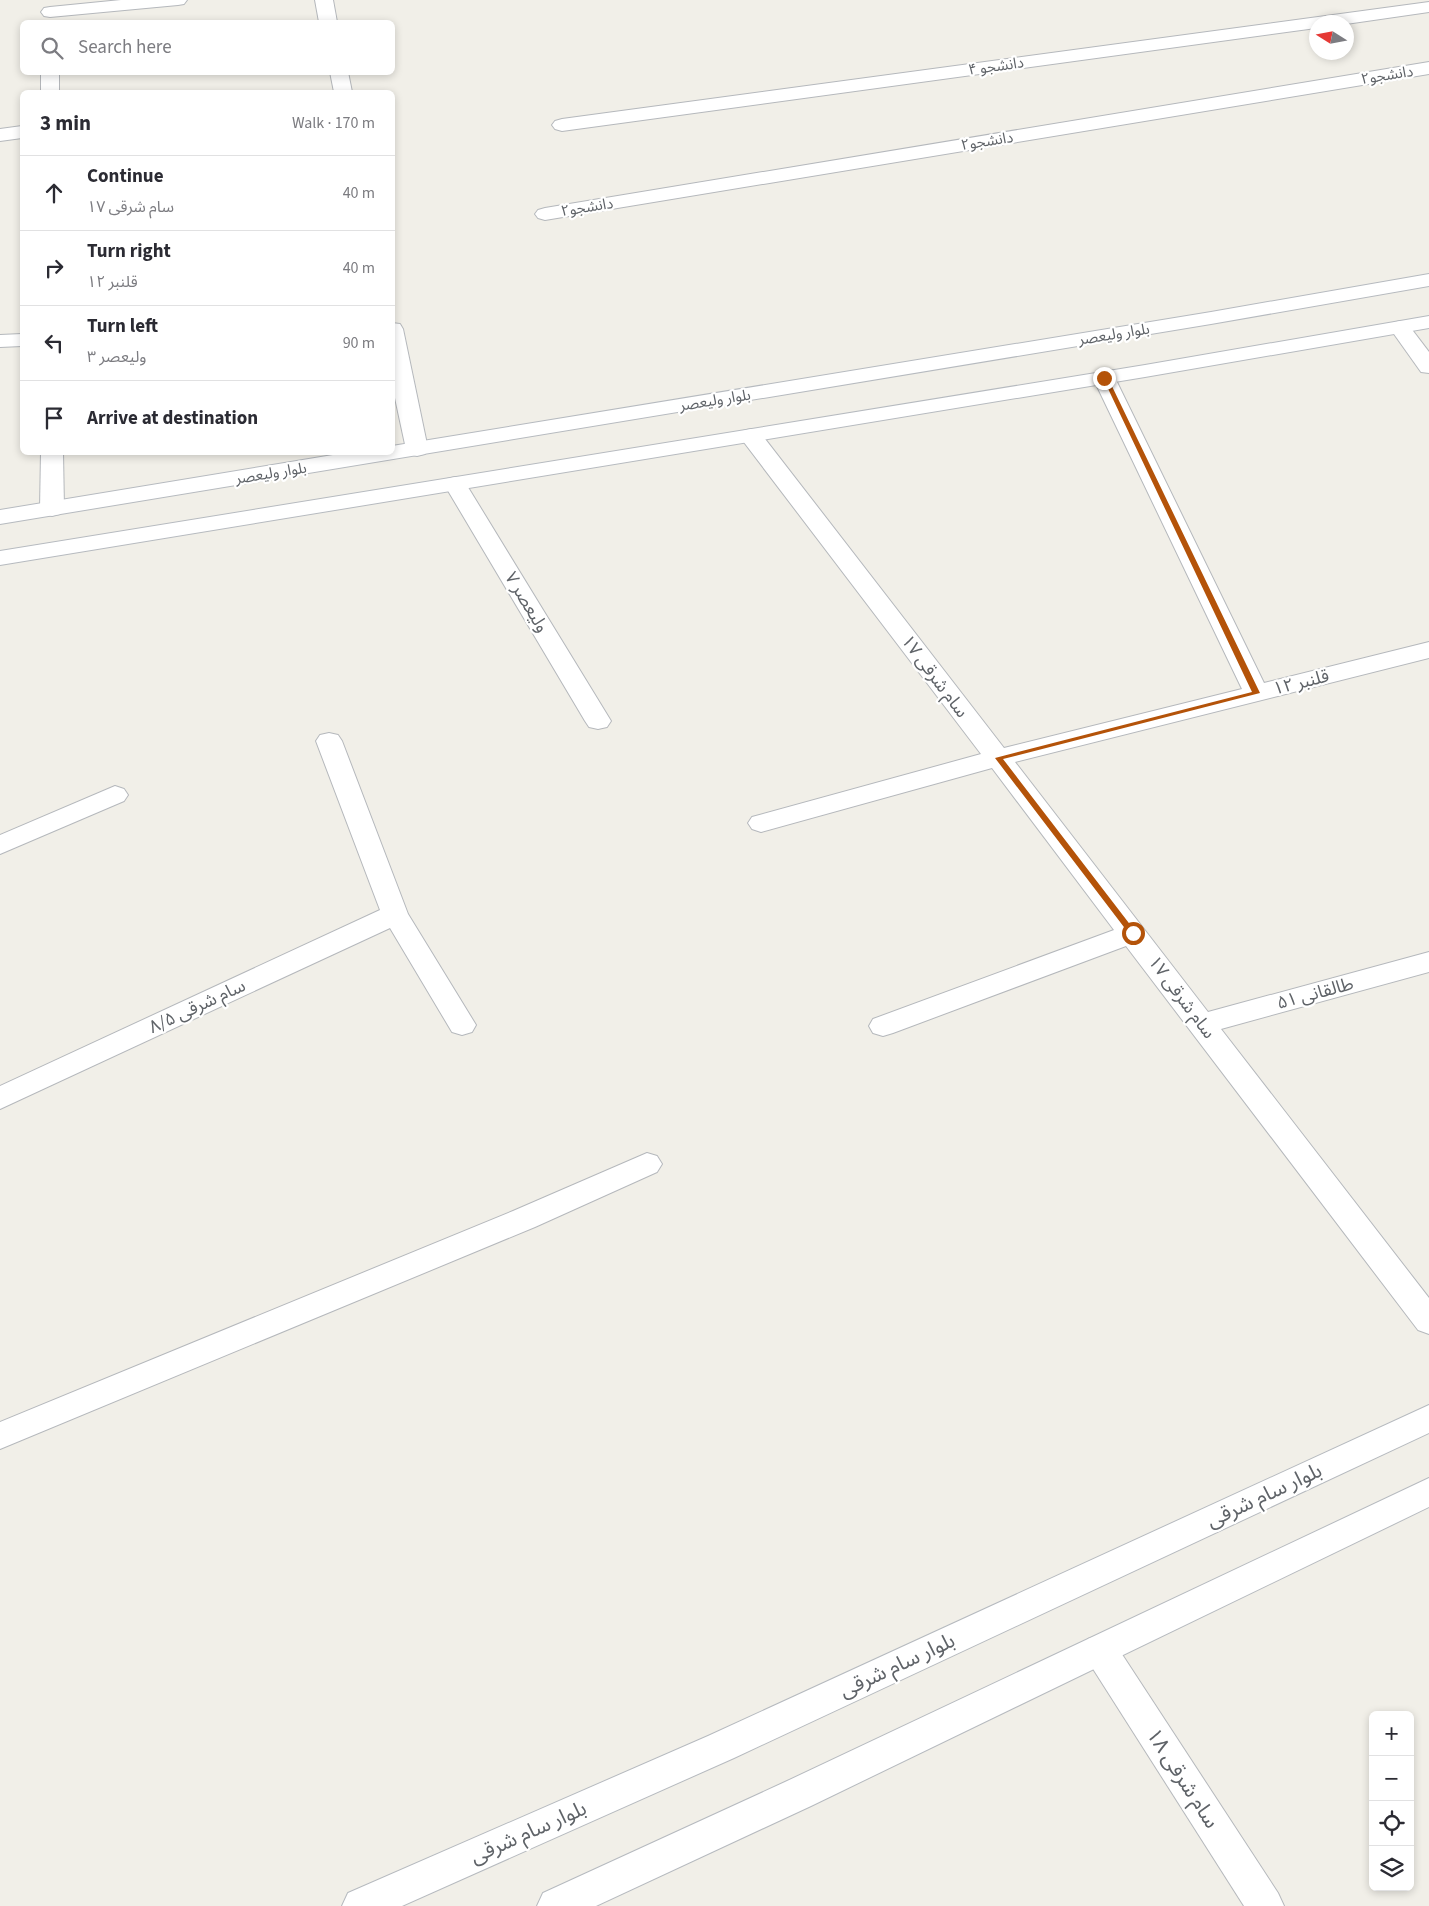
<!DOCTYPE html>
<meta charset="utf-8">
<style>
:root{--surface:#fff;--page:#f7f7f7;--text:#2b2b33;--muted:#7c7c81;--line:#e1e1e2}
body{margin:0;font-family:"Source Sans 3","Noto Sans Arabic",sans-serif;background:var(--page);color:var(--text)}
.controls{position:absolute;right:15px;bottom:15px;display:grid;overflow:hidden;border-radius:8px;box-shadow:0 2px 8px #0003}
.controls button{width:45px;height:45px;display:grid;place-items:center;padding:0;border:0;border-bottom:1px solid var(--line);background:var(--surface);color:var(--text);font:25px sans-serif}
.compass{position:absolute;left:1309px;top:15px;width:45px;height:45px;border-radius:50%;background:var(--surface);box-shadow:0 2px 8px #0003;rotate:281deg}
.stop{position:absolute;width:15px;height:15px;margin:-11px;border:4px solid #b45309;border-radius:50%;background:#fff}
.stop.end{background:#b45309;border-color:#fff;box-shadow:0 1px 5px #0008}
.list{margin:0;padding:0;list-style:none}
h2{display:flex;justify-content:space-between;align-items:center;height:65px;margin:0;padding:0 20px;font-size:21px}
h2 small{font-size:16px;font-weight:400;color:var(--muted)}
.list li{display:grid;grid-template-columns:32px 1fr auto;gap:15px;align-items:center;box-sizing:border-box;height:75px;padding:0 20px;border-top:1px solid var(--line)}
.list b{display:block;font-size:19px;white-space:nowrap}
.list p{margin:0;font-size:16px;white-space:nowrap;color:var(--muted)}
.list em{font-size:16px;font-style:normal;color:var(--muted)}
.icon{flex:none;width:28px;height:28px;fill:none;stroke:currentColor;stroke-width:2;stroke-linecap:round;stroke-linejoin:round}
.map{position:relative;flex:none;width:1429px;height:1906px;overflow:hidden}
.search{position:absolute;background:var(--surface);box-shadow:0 2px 8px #0003;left:20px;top:20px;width:375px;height:55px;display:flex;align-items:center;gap:12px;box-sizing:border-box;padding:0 18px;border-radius:8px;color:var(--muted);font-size:19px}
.panel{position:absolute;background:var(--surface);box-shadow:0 2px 8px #0003;left:20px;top:90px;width:375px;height:365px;border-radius:8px}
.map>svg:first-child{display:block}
</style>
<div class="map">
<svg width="1429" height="1906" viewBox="0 0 1429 1906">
<rect width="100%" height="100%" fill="#f1efe8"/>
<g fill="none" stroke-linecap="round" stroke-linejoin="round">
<g stroke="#b5b8bc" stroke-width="2">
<g id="street">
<path d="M121 0H187L184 4 178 5 50 17 44 16 41 12 44 8 50 7Z"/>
<path d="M315 0H333L337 22H319Z"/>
<path d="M1429 2V12L1346 24 1316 22V28L562 131 555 129 552 125 555 121 562 119Z"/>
<path d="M1429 62V74L545 220 538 218 535 214 538 210 545 208Z"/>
<rect x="41" y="72" width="18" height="20"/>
<path d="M330 72H348L352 92H334Z"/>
<path d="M22 126V138L0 141V129Z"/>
<path d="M1400 321 1407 323 1429 352V373L1421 372 1389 327 1393 323Z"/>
<path d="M392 323 400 324 403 329 428 449 425 454 417 456 409 454 406 449 392 384Z"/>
<path d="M22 334V346L0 347V335Z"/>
<path d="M1104 371 1112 373 1115 378 1264 683 1429 642V658L1015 762 1208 1012 1429 952V972L1221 1029 1429 1298V1334L1418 1330 1126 946 893 1033 883 1036 873 1033 869 1026 873 1019 1114 930 992 768 761 832 752 829 748 823 752 817 981 754 743 441 740 436 743 431 751 429 759 431 1004 748 1242 689 1093 378 1096 373Z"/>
<path d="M41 452H63L64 509 60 514 52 516 44 514 40 509Z"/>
<path d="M455 477 463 479 466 484 611 721 607 727 598 729 589 727 585 721 444 484 447 479Z"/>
<path d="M329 733 338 735 342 741 408 914 476 1025 472 1032 462 1035 452 1032 390 928 0 1109V1086L380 910 316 741 320 735Z"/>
<path d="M115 786 124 789 128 795 124 801 0 854V835Z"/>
<path d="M647 1153 657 1156 662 1164 657 1172 535 1227 0 1449V1422L513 1211Z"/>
<path d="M1100 1635 1112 1639 1278 1893 1284 1906H1244L1088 1661 1083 1650 1088 1639Z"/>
</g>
</g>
<g stroke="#b6babf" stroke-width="2">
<g id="secondary">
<path d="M1429 274V286L1211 324 0 524V510L351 452H392V446L1211 312Z"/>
<path d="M1429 316V328L1145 377 0 565V551L1145 365Z"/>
<path d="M1429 1405V1433L734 1758 402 1906H342L348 1893 708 1736Z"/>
<path d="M1429 1478V1507L811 1806 596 1906H537L543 1893 785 1782Z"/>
</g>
</g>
<use href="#street" fill="#fff" fill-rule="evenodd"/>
<use href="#secondary" fill="#fff" fill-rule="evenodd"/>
</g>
<path fill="#b45309" d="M1102 376 1108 378 1260 693 1003 759 1135 931V935H1130L995 758 1252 692Z"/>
<g text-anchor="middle" stroke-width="4.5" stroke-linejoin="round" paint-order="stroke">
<g font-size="15" fill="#5f6368" stroke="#fff">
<text transform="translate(996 66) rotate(-8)" y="5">دانشجو ۴</text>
<text transform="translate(1387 75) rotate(-9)" y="5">دانشجو۲</text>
<text transform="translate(987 141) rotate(-9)" y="5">دانشجو۲</text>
<text transform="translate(587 207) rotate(-9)" y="5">دانشجو۲</text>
<text transform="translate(1114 334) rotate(-9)" y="5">بلوار ولیعصر</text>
<text transform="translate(715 400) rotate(-9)" y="5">بلوار ولیعصر</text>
<text transform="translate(271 473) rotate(-9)" y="5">بلوار ولیعصر</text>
</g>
<g font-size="18" fill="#5f6368" stroke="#fff">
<text transform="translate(527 602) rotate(59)" y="6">ولیعصر ۷</text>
<text transform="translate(935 676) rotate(53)" y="6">سام شرقی ۱۷</text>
<text transform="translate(1301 682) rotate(-14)" y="6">قلنبر ۱۲</text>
<text transform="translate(1315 993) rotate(-15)" y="6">طالقانی ۵۱</text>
<text transform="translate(1182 997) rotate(53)" y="6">سام شرقی ۱۷</text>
<text transform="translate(197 1006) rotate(-25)" y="6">سام شرقی ۸/۵</text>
</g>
<g font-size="21" fill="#5f6368" stroke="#fff">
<text transform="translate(1264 1495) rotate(-25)" y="7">بلوار سام شرقی</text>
<text transform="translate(897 1665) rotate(-25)" y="7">بلوار سام شرقی</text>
<text transform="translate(1183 1778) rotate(57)" y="7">سام شرقی ۱۸</text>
<text transform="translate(528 1832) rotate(-24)" y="7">بلوار سام شرقی</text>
</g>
</g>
</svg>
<div class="controls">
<button>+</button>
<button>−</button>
<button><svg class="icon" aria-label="locate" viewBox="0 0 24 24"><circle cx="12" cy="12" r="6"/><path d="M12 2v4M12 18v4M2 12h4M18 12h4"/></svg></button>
<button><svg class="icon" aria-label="layers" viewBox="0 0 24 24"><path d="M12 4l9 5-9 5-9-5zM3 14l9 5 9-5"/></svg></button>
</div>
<svg class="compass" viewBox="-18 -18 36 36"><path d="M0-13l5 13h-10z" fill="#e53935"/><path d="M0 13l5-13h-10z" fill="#7c7c81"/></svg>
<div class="stop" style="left:1133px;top:933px"></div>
<div class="stop end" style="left:1104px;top:378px"></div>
<div class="search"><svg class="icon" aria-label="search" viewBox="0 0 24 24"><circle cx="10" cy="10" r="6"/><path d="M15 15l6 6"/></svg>Search here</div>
<section class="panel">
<h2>3 min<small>Walk · 170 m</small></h2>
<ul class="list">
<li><svg class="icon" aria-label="ahead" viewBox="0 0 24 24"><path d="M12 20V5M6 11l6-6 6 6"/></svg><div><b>Continue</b><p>سام شرقی ۱۷</p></div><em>40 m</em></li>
<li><svg class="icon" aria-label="right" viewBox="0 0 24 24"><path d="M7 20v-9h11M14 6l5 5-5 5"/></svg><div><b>Turn right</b><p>قلنبر ۱۲</p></div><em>40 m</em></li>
<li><svg class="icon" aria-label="left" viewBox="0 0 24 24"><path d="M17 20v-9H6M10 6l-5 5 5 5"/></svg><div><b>Turn left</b><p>ولیعصر ۳</p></div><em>90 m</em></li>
<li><svg class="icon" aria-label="arrive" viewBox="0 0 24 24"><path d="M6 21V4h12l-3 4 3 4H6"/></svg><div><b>Arrive at destination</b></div></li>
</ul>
</section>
</div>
